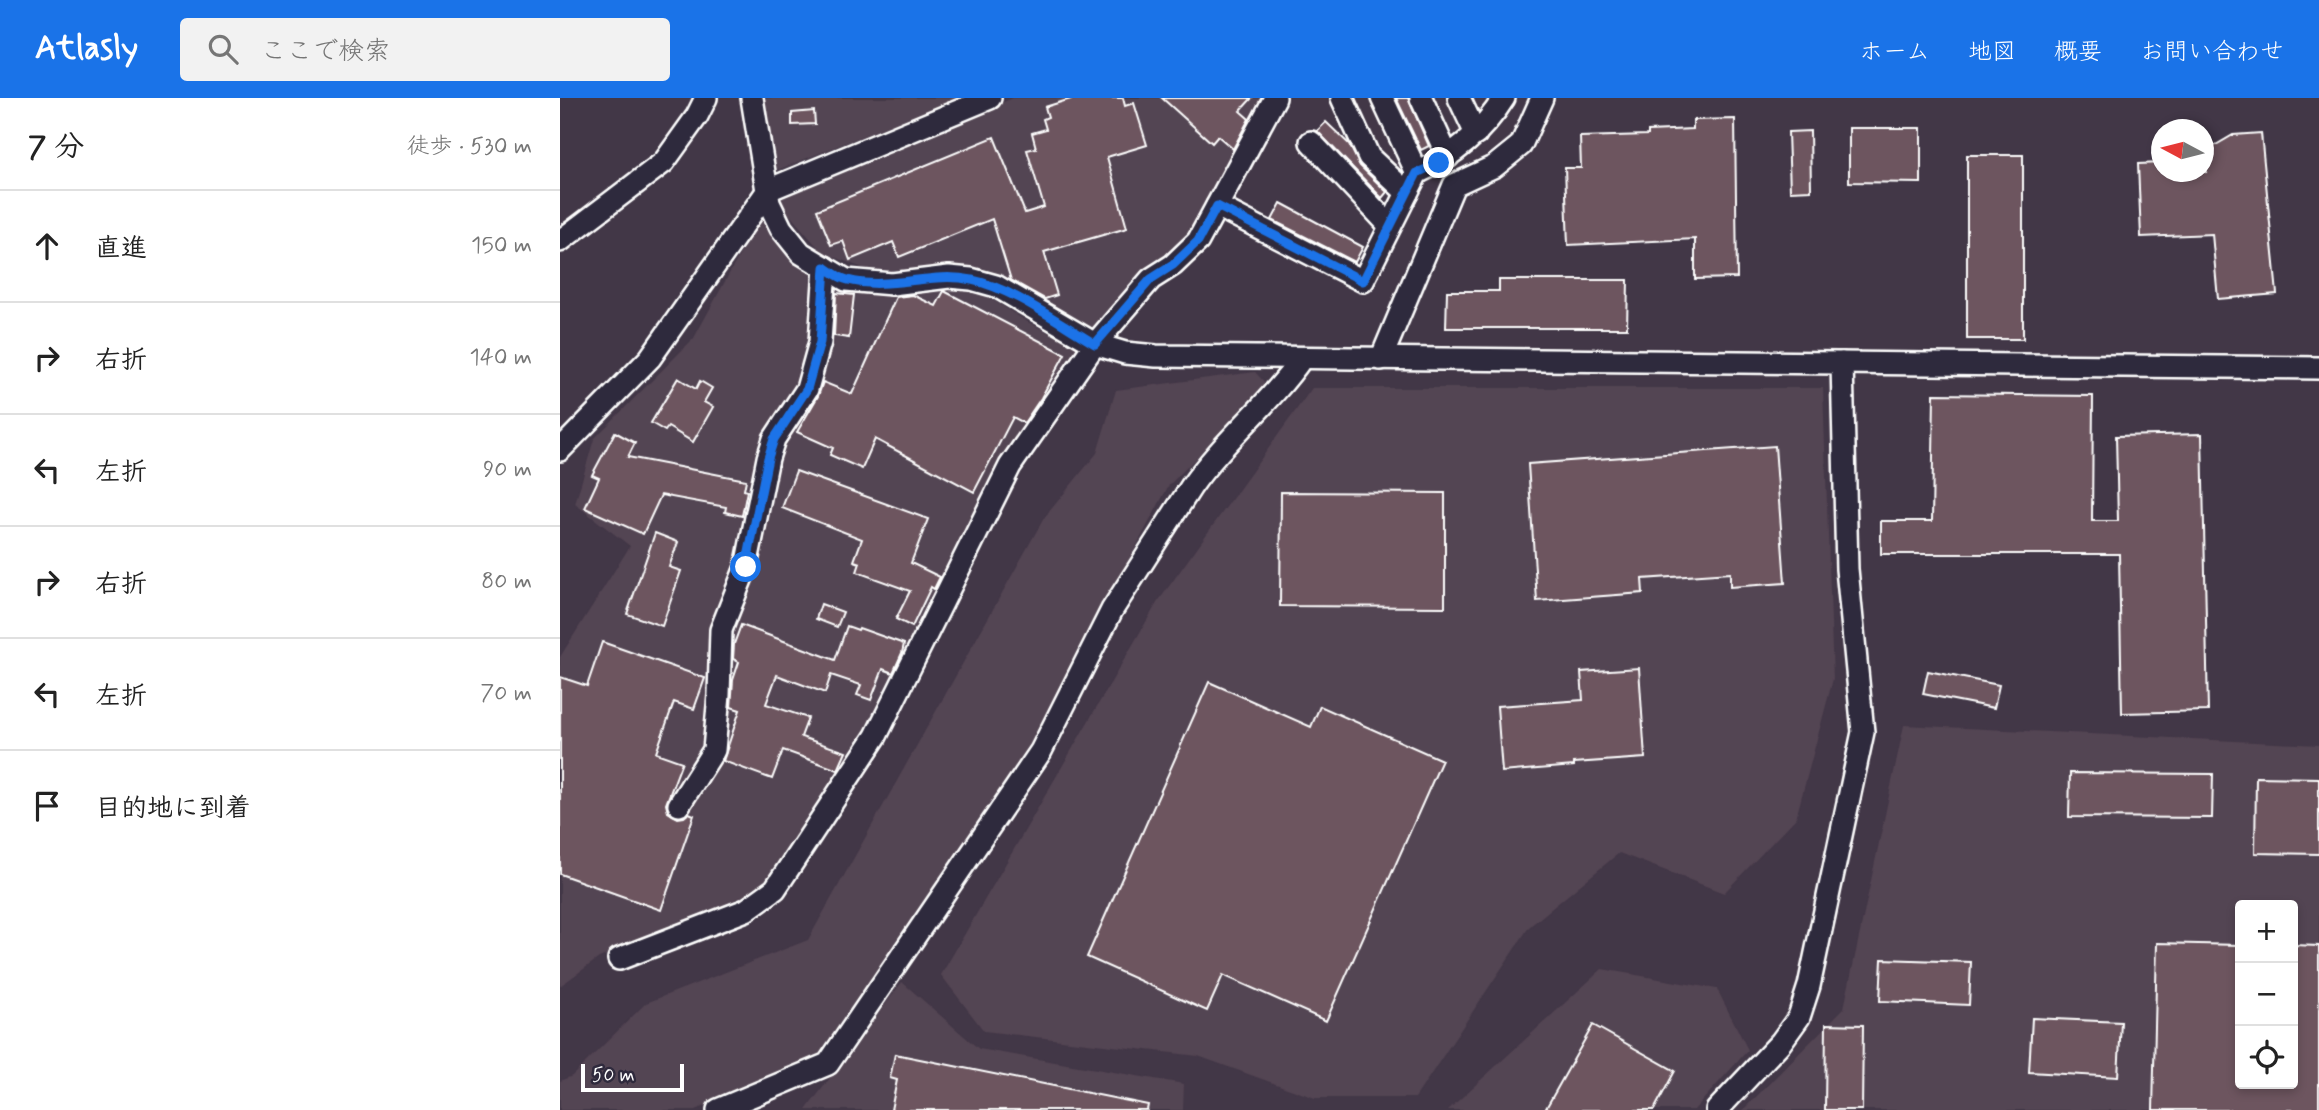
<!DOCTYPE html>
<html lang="ja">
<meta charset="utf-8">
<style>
:root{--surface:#fff;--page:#f2f2f2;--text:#222;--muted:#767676;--line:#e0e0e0;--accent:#1a73e8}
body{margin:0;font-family:Mynerve,"Klee One",sans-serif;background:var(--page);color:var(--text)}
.controls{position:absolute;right:21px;bottom:21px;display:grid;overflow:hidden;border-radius:7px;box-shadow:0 4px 10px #0003}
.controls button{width:63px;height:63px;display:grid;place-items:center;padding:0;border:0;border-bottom:2px solid var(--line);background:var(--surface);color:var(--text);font:35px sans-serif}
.compass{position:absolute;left:1591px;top:21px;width:63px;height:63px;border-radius:50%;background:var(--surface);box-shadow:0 4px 10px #0003;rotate:277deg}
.scale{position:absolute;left:21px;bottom:18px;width:103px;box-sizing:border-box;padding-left:7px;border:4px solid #fff;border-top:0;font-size:19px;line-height:24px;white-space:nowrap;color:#fff;-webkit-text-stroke:5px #2f2a3d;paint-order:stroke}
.stop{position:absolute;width:21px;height:21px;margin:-16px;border:5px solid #1a73e8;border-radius:50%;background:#fff}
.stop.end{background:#1a73e8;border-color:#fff;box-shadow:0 2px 7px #0008}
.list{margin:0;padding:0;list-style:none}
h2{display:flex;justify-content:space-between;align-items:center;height:91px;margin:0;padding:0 28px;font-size:30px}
h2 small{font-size:23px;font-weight:400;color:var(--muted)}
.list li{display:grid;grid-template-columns:46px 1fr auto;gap:21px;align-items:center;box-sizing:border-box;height:112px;padding:0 28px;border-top:2px solid var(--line)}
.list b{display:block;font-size:26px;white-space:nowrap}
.list em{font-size:23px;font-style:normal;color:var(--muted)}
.icon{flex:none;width:38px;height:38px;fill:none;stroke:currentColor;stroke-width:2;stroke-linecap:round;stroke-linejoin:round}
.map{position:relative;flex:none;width:1759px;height:1012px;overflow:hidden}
header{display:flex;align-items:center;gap:42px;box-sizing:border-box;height:98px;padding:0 35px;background:var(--accent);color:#fff}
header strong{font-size:33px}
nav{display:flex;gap:38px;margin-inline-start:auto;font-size:24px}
.search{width:490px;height:63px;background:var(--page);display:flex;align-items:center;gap:18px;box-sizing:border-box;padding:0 24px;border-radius:7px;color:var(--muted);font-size:26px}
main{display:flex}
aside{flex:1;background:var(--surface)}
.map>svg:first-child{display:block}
</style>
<header>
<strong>Atlasly</strong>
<div class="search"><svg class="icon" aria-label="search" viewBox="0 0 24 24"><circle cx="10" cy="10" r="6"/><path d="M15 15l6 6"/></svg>ここで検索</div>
<nav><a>ホーム</a><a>地図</a><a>概要</a><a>お問い合わせ</a></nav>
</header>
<main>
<aside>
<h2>7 分<small>徒歩 · 530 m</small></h2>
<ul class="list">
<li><svg class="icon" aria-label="ahead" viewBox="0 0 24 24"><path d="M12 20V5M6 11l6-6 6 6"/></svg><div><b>直進</b></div><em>150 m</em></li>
<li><svg class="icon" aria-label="right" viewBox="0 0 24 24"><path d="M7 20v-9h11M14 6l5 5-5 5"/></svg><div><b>右折</b></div><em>140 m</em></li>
<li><svg class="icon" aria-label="left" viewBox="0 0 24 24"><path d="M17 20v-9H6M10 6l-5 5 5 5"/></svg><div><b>左折</b></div><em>90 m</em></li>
<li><svg class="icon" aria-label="right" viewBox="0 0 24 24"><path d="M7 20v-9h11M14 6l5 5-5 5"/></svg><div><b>右折</b></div><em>80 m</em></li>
<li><svg class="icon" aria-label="left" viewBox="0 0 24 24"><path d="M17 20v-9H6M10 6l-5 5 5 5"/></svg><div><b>左折</b></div><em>70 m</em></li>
<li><svg class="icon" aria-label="arrive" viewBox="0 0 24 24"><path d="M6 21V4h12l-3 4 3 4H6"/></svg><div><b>目的地に到着</b></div></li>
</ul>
</aside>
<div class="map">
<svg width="1759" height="1012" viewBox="0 0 1759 1012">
<rect width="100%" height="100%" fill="#423747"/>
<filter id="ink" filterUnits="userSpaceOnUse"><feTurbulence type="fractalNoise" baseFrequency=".0143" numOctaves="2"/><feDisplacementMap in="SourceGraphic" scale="14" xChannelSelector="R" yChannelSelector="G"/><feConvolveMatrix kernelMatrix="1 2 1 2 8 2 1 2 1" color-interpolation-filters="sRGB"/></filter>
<g filter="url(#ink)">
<g fill="#534452" fill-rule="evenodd">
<path d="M203 0H398L215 73Z"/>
<path d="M453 0H707L635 136 578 178 537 229H515L422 173 373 168 315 175 262 154 228 115 220 100Z"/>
<path d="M203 114 254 174 310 197 362 190H414L466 223 517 249 515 262 309 638 211 786 39 860 0 888V559L70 448 15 406 34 341 134 240Z"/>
<path d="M695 274 708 288 609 387 461 664 264 958 135 1012H0V983L12 978 86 905 248 842 484 420 537 355 556 292Z"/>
<path d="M752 290H1263L1273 581 1236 720 1164 795 1059 755 969 829 855 1000H755L638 958 424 933 381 877 597 505Z"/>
<path d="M1344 627 1759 647V1012H1183L1284 910ZM1680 807H1733V986H1680Z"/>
<path d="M1042 871 1157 891 1188 952 1134 1012H888Z"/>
<path d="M342 884 419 951 624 986 623 1012H246Z"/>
</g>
<g fill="#6d555f" stroke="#fff" stroke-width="2">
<path d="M514 0H563L565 8 574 5 587 47 547 59 567 130 484 154 497 197 485 201 451 182 432 121 339 159 333 144 290 162 283 143 271 147 257 112 434 39 465 115 484 109 467 52 476 50 472 35 486 31 483 21 488 19 485 9Z"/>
<path d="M602 0H692L680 13 689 21 673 51 658 38 652 45Z"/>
<path d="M836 0H848L869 48 861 52Z"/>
<path d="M254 13 255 26 232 27V15Z"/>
<path d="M1175 21 1177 180 1135 181V141L1008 147 1005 70H1021L1020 39 1088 37V33L1133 31V22Z"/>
<path d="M766 24 789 46 800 68 827 94 822 100 757 33Z"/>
<path d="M1289 30H1361V85L1289 84Z"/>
<path d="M1250 33 1251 92 1230 93 1228 34Z"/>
<path d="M1701 35 1717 196 1658 201 1652 136 1581 139 1578 66 1601 65V74H1646L1644 54 1673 37Z"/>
<rect x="1407" y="57" width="56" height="184"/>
<path d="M721 105 803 149 795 164 712 122Z"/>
<path d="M939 182H1068L1067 230H886L887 193H939Z"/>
<path d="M384 193 505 256 481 300 464 325 453 319 414 394 315 341 302 371 270 357 273 350 237 334 258 298 263 284 292 296 336 199 353 197 376 208Z"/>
<path d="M276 195 294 197 289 240 274 238Z"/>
<path d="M118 280 136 291 140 283 152 290 144 304 153 309 133 344 108 329 105 333 91 325Z"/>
<path d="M1374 296 1533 298 1532 423H1558L1556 338 1642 336 1648 613 1562 615 1559 456H1321V423H1372Z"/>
<path d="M55 334 75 345 68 359 186 382 184 392 187 393 182 418 165 414 166 409 101 397 83 436 25 410 39 380 32 377Z"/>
<path d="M1215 348 1225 485 1170 489V475L1082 481 1083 495 977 503 968 366Z"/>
<path d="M236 373 368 421 351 465 380 479 374 491 371 489 352 529 336 521 350 493 297 474 300 465 294 463 302 441 222 410Z"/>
<path d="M721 394 885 395V509L720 508Z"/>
<path d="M95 435 118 444 109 469 121 473 102 528 67 516Z"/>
<path d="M261 506 283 514 277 529 256 521Z"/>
<path d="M181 527 275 562 287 528 298 532 299 530 344 546 342 555 333 575 323 571 311 602 297 597 301 587 271 577 265 595 217 577 206 606 248 620 241 639 286 654 278 672 223 652 212 681 163 663 180 612 171 609 173 582 179 564 173 561 174 546Z"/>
<path d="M42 544 145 580 134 611 114 604 96 655 122 664 106 706 108 714 118 720 124 719 129 715 134 717 101 812 0 776V579L27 588Z"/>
<path d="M1079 570 1085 660 1014 665V668L942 674 937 608 1023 602 1021 574Z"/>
<path d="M1368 573 1439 587 1434 610 1363 596Z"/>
<path d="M649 584 751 629 760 608 882 662 766 923 663 877 647 913 527 859Z"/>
<path d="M1510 675 1653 676 1652 720 1509 719Z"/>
<path d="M1696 679 1759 680V756L1695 755Z"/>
<path d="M1597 845 1680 847V986H1733V847L1759 848V1012H1593Z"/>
<path d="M1322 861 1411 864 1409 907 1320 903Z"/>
<path d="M1472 920 1561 924 1558 979 1469 974Z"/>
<path d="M1266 926 1303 927 1302 1012H1265Z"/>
<path d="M1033 927 1115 973 1094 1012H985Z"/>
<path d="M335 956 588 1007 587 1012H331L337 982 330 980Z"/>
</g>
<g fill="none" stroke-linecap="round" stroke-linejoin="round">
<g stroke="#fff" stroke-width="26">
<g id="minor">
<path d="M192 0 209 105 221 130 241 155 286 182 332 186 389 179 411 181 436 188 535 246 565 255 596 258 1759 270"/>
<path d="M782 0 809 59 847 95"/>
<path d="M822 0 857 75C894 58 922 35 944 0"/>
<path d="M861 0 888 59"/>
<path d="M899 0 916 36"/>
<path d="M751 44 830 128"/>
<path d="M657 108 803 183 857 75"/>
<path d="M0 143 104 64 137 18 146 0"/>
<path d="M821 261 894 87 935 68 961 47 982 0"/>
<path d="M0 352 90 260 208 92 430 0"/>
<path d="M119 707 154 652 159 597 161 532 186 469 208 360 214 341 247 291 260 244 265 169"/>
<path d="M59 861 186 812 215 791 316 638 450 368 535 246 591 181 613 167 638 143 715 0"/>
<path d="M158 1012 268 966 481 653 552 512 631 389C663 343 709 307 742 260"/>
<path d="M1157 1012 1221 944 1239 919 1249 888 1303 634 1287 471 1282 265"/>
</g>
</g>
<use href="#minor" stroke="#2f2a3d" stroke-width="21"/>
</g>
</g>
<g fill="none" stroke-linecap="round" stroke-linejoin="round" filter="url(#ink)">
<path stroke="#1a73e8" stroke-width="9" d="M186 469 208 360 214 341 247 291 260 244 265 169C272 174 280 181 288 182 330 193 371 173 412 182 452 190 499 225 535 246L591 181 613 167 638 143 657 108 803 183 857 75 879 65"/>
</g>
</svg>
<div class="controls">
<button>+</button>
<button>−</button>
<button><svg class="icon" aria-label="locate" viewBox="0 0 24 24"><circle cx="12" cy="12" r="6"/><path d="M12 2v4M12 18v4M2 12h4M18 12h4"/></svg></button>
</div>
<svg class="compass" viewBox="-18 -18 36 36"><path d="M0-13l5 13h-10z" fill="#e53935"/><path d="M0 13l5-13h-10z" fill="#767676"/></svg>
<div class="scale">50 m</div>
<div class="stop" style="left:186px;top:469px"></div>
<div class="stop end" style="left:879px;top:65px"></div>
</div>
</main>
